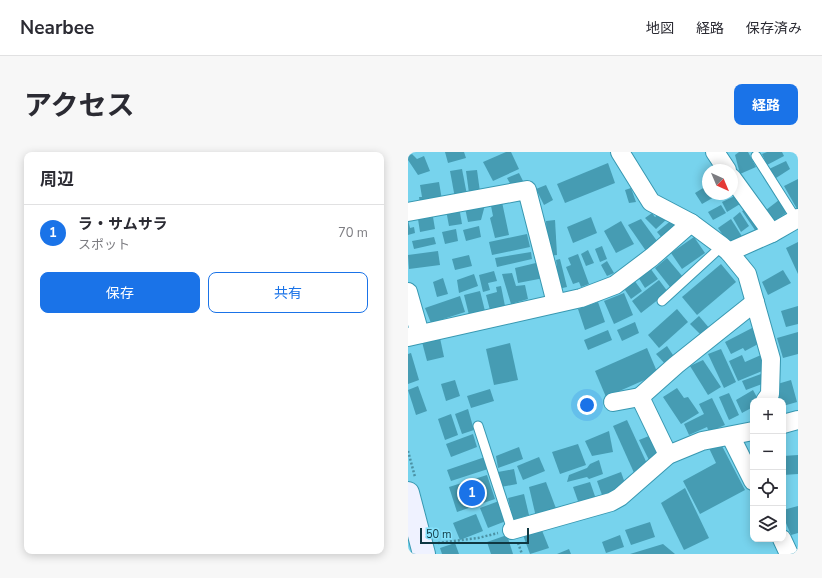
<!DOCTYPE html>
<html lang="ja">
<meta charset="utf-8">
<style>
:root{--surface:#fff;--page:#f7f7f7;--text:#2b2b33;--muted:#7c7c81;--line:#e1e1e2;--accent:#1a73e8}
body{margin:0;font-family:"Nunito Sans","Noto Sans JP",sans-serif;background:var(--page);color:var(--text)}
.controls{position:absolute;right:12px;bottom:12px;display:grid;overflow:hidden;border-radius:8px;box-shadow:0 2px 10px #0003}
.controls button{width:36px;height:36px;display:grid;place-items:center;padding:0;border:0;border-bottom:1px solid var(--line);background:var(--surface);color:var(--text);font:20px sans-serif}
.compass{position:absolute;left:294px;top:12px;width:36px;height:36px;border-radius:50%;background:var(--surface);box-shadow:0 2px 10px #0003;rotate:136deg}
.scale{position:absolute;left:12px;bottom:10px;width:109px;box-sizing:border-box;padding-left:4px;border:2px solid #0f3842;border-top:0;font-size:11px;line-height:14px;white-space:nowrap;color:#0f3842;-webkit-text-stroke:3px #84e1fb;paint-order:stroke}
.you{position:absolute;left:179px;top:253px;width:14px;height:14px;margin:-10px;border:3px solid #fff;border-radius:50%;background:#1a73e8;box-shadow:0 0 0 6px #1a73e833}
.badge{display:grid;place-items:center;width:26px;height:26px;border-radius:50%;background:var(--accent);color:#fff;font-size:13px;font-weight:700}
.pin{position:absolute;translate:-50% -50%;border:2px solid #fff;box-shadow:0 1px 4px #0006}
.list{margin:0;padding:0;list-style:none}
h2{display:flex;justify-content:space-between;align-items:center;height:52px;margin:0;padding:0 16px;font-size:17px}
h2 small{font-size:13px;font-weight:400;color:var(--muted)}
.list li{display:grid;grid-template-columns:26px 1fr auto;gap:12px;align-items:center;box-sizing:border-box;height:56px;padding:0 16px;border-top:1px solid var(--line)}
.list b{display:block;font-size:15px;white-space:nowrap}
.list p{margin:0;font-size:13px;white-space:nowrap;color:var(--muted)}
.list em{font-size:13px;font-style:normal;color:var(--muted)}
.actions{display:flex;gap:8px;padding:12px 16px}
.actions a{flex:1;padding:9px 0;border:1px solid var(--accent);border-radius:8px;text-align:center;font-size:14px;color:var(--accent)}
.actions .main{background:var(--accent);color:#fff}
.icon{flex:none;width:22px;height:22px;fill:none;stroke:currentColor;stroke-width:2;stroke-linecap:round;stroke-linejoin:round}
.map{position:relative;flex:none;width:390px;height:402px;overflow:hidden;border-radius:8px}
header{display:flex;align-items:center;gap:24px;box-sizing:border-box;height:56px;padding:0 20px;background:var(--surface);border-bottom:1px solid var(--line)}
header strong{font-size:19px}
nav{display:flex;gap:22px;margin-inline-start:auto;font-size:14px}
.intro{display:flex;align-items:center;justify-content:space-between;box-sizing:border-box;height:96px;padding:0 24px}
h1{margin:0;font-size:28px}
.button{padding:10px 18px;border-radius:8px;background:var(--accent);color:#fff;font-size:14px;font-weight:700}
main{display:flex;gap:24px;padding:0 24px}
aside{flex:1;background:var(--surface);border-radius:8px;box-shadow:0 2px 10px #0003}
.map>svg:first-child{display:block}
</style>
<header>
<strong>Nearbee</strong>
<nav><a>地図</a><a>経路</a><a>保存済み</a></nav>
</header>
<div class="intro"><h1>アクセス</h1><a class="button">経路</a></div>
<main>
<aside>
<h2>周辺<small></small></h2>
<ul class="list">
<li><span class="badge">1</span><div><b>ラ・サムサラ</b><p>スポット</p></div><em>70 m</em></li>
</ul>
<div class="actions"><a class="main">保存</a><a>共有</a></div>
</aside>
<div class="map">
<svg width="390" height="402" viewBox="0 0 390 402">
<rect width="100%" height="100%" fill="#77d3ed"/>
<g fill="#469cb3">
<path d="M37 0H56L58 6 40 11Z"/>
<path d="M98 0H103L111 17 85 29 75 10Z"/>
<path d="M331 0H340L348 15 332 22 327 3Z"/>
<path d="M359 0H374L376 4 359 13 354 2Z"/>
<path d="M4 2 9 7 16 4 22 19 10 23 0 8V4Z"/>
<path d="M378 9 382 17 368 26 361 17Z"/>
<path d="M200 11 207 31 157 51 149 32Z"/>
<path d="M54 17 59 43 47 46 42 19Z"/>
<path d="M69 18 72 40 61 41 58 19Z"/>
<path d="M111 21 115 29 104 35 99 26Z"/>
<path d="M390 27V57H389L376 34Z"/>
<path d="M31 30 34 48 12 52 11 45H14L12 33Z"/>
<path d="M138 33 145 48 136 53 128 37Z"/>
<path d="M300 33V42L308 44 294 52 287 41Z"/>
<path d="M223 36 228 50 221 51 217 38Z"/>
<path d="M329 43 332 52 319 60 314 50Z"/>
<path d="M371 48 378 61 363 71 358 58Z"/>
<path d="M94 50 101 83 87 86 82 66 85 64 83 54Z"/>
<path d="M77 53 73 68 60 70 57 56Z"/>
<path d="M313 53 318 61 305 68 300 60Z"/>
<path d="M51 55 54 72 41 74 38 58Z"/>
<path d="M340 56 354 77 349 81 334 59Z"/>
<path d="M332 60 341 74 333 80 325 66Z"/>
<path d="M244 61 247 65 252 61 259 67 248 77 237 66Z"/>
<path d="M25 65 27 77 12 80 10 67Z"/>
<path d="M183 65 189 81 165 91 159 75Z"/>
<path d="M233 67 249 89 238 99 220 73Z"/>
<path d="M265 67 270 74 254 86 249 80Z"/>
<path d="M323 67 335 86 322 93 310 76Z"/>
<path d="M0 68 2 76 6 75 7 81 0 83Z"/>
<path d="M147 68 149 103 140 104 138 69Z"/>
<path d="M213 69 226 92 208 101 196 79Z"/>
<path d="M71 74 73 85 58 89 55 78Z"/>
<path d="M48 77 50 89 37 92 34 80Z"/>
<path d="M119 82 122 95 84 103 81 90Z"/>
<path d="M26 85 28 92 6 97 4 89Z"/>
<path d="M286 85 297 101 274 117 263 101Z"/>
<path d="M390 90V122L378 96Z"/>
<path d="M194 94 199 107 192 110 187 97Z"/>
<path d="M180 98 186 111 178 114 173 102Z"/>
<path d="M30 99 32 113 1 117 0 103Z"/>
<path d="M123 100 124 107 89 115 87 106Z"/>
<path d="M170 102 181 132 173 135 171 130 165 132 158 115 163 113 160 106Z"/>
<path d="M61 103 64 114 47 118 44 107Z"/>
<path d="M259 106 275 125 262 135 247 116Z"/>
<path d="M152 107 159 135 150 137 145 115H149L148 108Z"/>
<path d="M199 109 206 121 199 124 193 113Z"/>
<path d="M132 110 136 126 110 131 107 116Z"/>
<path d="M313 112 328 130 289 163 274 145Z"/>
<path d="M242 116 250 127 237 136 230 125Z"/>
<path d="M375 118 383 131 360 143 354 130Z"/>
<path d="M86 119 89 129 80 131 82 138 75 140 71 123Z"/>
<path d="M104 121 108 134 117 133 120 147 103 152 94 122Z"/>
<path d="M66 122 70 134 51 141 49 128Z"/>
<path d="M35 126 40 142 29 145 25 130Z"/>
<path d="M226 128 234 139 223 147 215 135Z"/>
<path d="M251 128 260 140 233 161 224 149Z"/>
<path d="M93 134 97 154 82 158 78 143 89 140 88 135Z"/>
<path d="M72 139 77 159 61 163 56 143Z"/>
<path d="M216 141 225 163 206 172 196 149Z"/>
<path d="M52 144 57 160 23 171 17 156Z"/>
<path d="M190 150 197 170 177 178 170 157Z"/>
<path d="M390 154V172L378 175 373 159Z"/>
<path d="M269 157 280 170 251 196 240 183Z"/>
<path d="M291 164 302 177 294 184 282 172Z"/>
<path d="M227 170 231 181 214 189 209 178Z"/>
<path d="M344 176 352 191 337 199 335 196 323 202 317 190Z"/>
<path d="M200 178 204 188 180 198 176 188Z"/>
<path d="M390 180V202L375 206 369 186Z"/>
<path d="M32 186 36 205 19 209 14 190Z"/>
<path d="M102 191 110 228 86 233 78 197Z"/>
<path d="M259 194 267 206 258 213 248 202Z"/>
<path d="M239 196 250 222 198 245 187 219Z"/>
<path d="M313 197 328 230 316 236 300 202Z"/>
<path d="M3 201 11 228 0 232V202Z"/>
<path d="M334 203 337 210 353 203 359 217 330 229 321 209Z"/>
<path d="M295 208 313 235 300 243 282 214Z"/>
<path d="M353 222 357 231 338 238 334 229Z"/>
<path d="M47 228 52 244 38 249 33 232Z"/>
<path d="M383 228 389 250 375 254V249H370L366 233Z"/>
<path d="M10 234 19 259 8 263 0 238Z"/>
<path d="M269 236 276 246 280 245 291 261 273 272 255 245Z"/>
<path d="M82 237 86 249 63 256 59 244Z"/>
<path d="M345 238 351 249H345V255L334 261 328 248Z"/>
<path d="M321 241 331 263 321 268 311 245Z"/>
<path d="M304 246 317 273 301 280 299 275 281 283 276 272 296 262 291 252Z"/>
<path d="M60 257 66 278 54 282 47 262Z"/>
<path d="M43 262 50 283 37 288 30 267Z"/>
<path d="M219 268 241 316 227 323 205 274Z"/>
<path d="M201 279 205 300 184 304 177 289Z"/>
<path d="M65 282 69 295 43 305 38 292Z"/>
<path d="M241 284 255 302 241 308 231 288Z"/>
<path d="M170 292 178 313 152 322 144 300Z"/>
<path d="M300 294H314L337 338 292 362 275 329 308 311Z"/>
<path d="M111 295 115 307 90 316 88 304Z"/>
<path d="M390 303V322L375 323V304Z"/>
<path d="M77 305 80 317 43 329 39 318Z"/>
<path d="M131 305 137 319 115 328 109 314Z"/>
<path d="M191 308 195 322 181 327 179 325 159 330 161 323 179 316 182 312Z"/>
<path d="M106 317 109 332 93 335 90 320Z"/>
<path d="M213 320 218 334 194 343 189 329Z"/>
<path d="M79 323 87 347 49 360 41 335Z"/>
<path d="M138 330 149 359 128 365 121 335Z"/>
<path d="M182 330 188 347 171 352 165 335Z"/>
<path d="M277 336 301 386 276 398 253 351Z"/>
<path d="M116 342 121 363 105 368 100 346Z"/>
<path d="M91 349 98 369 80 376 72 356Z"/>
<path d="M390 354V381L383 383 375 364V358Z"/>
<path d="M68 362 75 379 52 388 45 371Z"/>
<path d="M242 370 247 385 223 393 217 378Z"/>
<path d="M133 376 141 396 122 402 115 383Z"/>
<path d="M99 383 105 402H83L79 390Z"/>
<path d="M212 383 216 395 198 401 194 390Z"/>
<path d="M47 391 51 402H34L32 396Z"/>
<path d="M255 392 267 402H222Z"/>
<path d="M161 397 163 402H149Z"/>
</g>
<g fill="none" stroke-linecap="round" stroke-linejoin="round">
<g stroke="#3898b1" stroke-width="11">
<g id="lane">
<path d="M348 4 388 67"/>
<path d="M254 149 314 94"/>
<path d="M70 274 104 378"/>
</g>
</g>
<g stroke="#3898b1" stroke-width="20">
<g id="street">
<path d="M212 0 243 50 283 71 314 94 321 100 339 122 363 207 362 242 357 249"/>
<path d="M307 0 319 18"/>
<path d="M324 26 364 81"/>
<path d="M0 60 119 38 148 151"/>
<path d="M321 100 364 81 390 66"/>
<path d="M0 140 12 182"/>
<path d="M0 185 173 146 207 133 244 105 283 71"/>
<path d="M205 250 232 245"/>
<path d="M375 272 390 268"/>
<path d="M323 285 345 329"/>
<path d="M260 303 232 245 268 213 347 150"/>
<path d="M104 378 203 350 212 345 260 303 294 289 345 279"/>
<path d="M374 387 381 402"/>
</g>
</g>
<g stroke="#3898b1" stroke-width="24">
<path id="secondary" d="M0 341 16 402"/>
</g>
<g stroke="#4b91a4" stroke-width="2.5" stroke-dasharray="2 2" stroke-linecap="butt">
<path d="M0 299 7 325"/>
<path d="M30 391 70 386 90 381"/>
<path d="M110 391 114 402"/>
</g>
<use href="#lane" stroke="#fff" stroke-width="9"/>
<use href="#street" stroke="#fff" stroke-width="18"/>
<use href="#secondary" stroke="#eff2ff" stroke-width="22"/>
</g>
</svg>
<div class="controls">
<button>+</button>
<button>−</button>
<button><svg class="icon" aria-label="locate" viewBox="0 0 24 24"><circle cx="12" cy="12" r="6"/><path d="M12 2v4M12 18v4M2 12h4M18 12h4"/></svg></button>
<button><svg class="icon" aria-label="layers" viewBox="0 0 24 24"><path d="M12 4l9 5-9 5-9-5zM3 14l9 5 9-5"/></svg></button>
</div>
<svg class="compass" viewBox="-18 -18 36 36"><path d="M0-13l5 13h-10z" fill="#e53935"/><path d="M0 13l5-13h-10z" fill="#7c7c81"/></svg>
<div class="scale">50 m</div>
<div class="you"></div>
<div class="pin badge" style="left:64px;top:341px">1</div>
</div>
</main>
